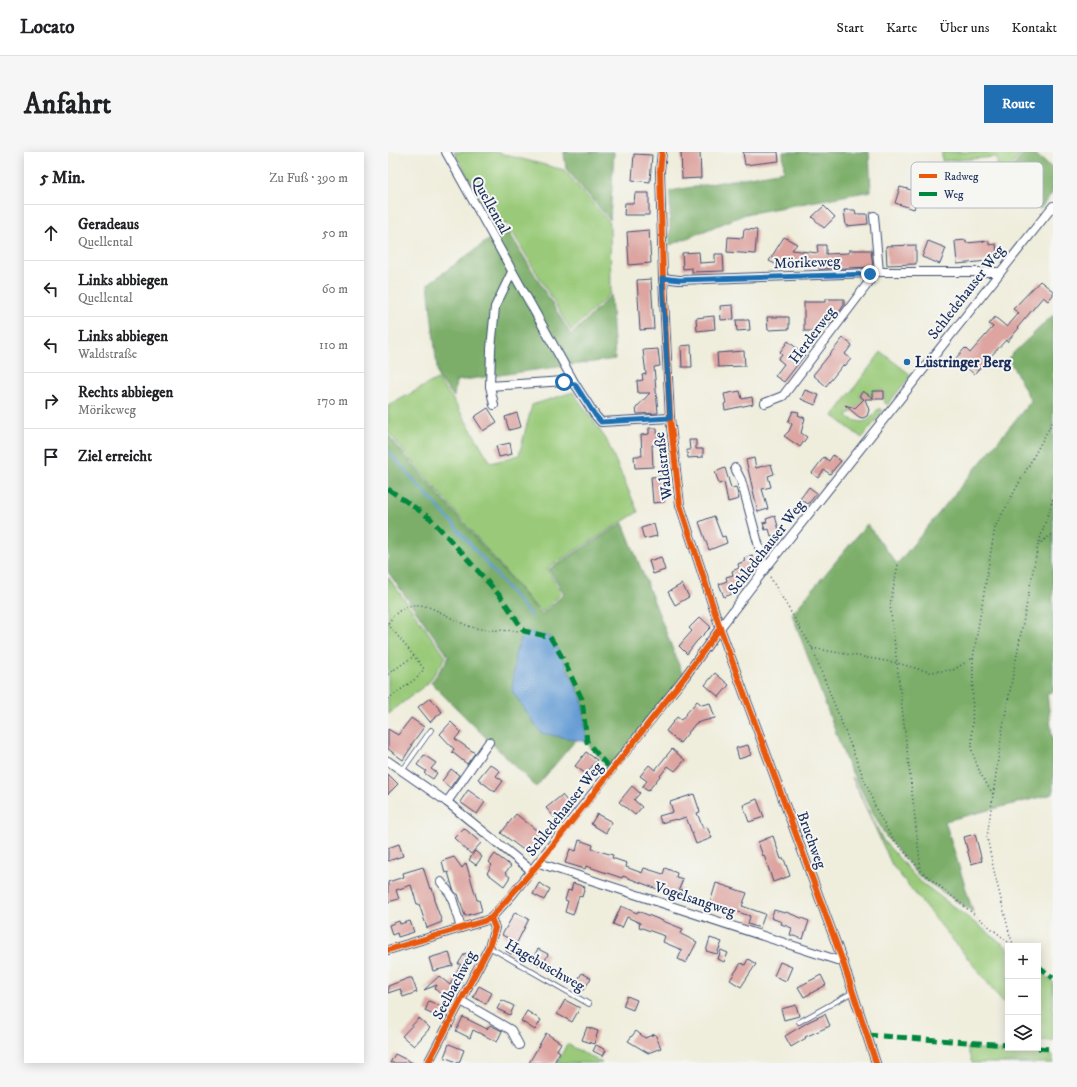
<!DOCTYPE html>
<html lang="de">
<meta charset="utf-8">
<style>
:root{--surface:#fff;--page:#f6f6f6;--text:#202124;--muted:#757577;--line:#e0e0e0;--accent:#1f6fb2}
body{margin:0;font-family:"IM FELL DW Pica",serif;background:var(--page);color:var(--text)}
.controls{position:absolute;right:12px;bottom:12px;display:grid;overflow:hidden;border-radius:0px;box-shadow:0 2px 10px #0003}
.controls button{width:36px;height:36px;display:grid;place-items:center;padding:0;border:0;border-bottom:1px solid var(--line);background:var(--surface);color:var(--text);font:20px sans-serif}
.stop{position:absolute;width:12px;height:12px;margin:-9px;border:3px solid #1f6fb2;border-radius:50%;background:#fff}
.stop.end{background:#1f6fb2;border-color:#fff;box-shadow:0 1px 4px #0008}
.list{margin:0;padding:0;list-style:none}
h2{display:flex;justify-content:space-between;align-items:center;height:52px;margin:0;padding:0 16px;font-size:17px}
h2 small{font-size:13px;font-weight:400;color:var(--muted)}
.list li{display:grid;grid-template-columns:26px 1fr auto;gap:12px;align-items:center;box-sizing:border-box;height:56px;padding:0 16px;border-top:1px solid var(--line)}
.list b{display:block;font-size:15px;white-space:nowrap}
.list p{margin:0;font-size:13px;white-space:nowrap;color:var(--muted)}
.list em{font-size:13px;font-style:normal;color:var(--muted)}
.icon{flex:none;width:22px;height:22px;fill:none;stroke:currentColor;stroke-width:2;stroke-linecap:round;stroke-linejoin:round}
.map{position:relative;flex:none;width:665px;height:911px;overflow:hidden;border-radius:0px}
header{display:flex;align-items:center;gap:24px;box-sizing:border-box;height:56px;padding:0 20px;background:var(--surface);border-bottom:1px solid var(--line)}
header strong{font-size:19px}
nav{display:flex;gap:22px;margin-inline-start:auto;font-size:14px}
.intro{display:flex;align-items:center;justify-content:space-between;box-sizing:border-box;height:96px;padding:0 24px}
h1{margin:0;font-size:28px}
.button{padding:10px 18px;border-radius:0px;background:var(--accent);color:#fff;font-size:14px;font-weight:700}
main{display:flex;gap:24px;padding:0 24px}
aside{flex:1;background:var(--surface);border-radius:0px;box-shadow:0 2px 10px #0003}
.map>svg:first-child{display:block}
</style>
<header>
<strong>Locato</strong>
<nav><a>Start</a><a>Karte</a><a>Über uns</a><a>Kontakt</a></nav>
</header>
<div class="intro"><h1>Anfahrt</h1><a class="button">Route</a></div>
<main>
<aside>
<h2>5 Min.<small>Zu Fuß · 390 m</small></h2>
<ul class="list">
<li><svg class="icon" aria-label="ahead" viewBox="0 0 24 24"><path d="M12 20V5M6 11l6-6 6 6"/></svg><div><b>Geradeaus</b><p>Quellental</p></div><em>50 m</em></li>
<li><svg class="icon" aria-label="left" viewBox="0 0 24 24"><path d="M17 20v-9H6M10 6l-5 5 5 5"/></svg><div><b>Links abbiegen</b><p>Quellental</p></div><em>60 m</em></li>
<li><svg class="icon" aria-label="left" viewBox="0 0 24 24"><path d="M17 20v-9H6M10 6l-5 5 5 5"/></svg><div><b>Links abbiegen</b><p>Waldstraße</p></div><em>110 m</em></li>
<li><svg class="icon" aria-label="right" viewBox="0 0 24 24"><path d="M7 20v-9h11M14 6l5 5-5 5"/></svg><div><b>Rechts abbiegen</b><p>Mörikeweg</p></div><em>170 m</em></li>
<li><svg class="icon" aria-label="arrive" viewBox="0 0 24 24"><path d="M6 21V4h12l-3 4 3 4H6"/></svg><div><b>Ziel erreicht</b></div></li>
</ul>
</aside>
<div class="map">
<svg width="665" height="911" viewBox="0 0 665 911">
<rect width="100%" height="100%" fill="#f6f6f2"/>
<filter id="ink" filterUnits="userSpaceOnUse"><feTurbulence type="fractalNoise" baseFrequency=".025" numOctaves="2"/><feDisplacementMap in="SourceGraphic" scale="8" xChannelSelector="R" yChannelSelector="G"/><feConvolveMatrix kernelMatrix="1 2 1 2 8 2 1 2 1" color-interpolation-filters="sRGB"/></filter>
<filter id="wash" filterUnits="userSpaceOnUse"><feTurbulence type="fractalNoise" baseFrequency=".012" numOctaves="4" result="noise"/><feDisplacementMap in="SourceGraphic" scale="16" xChannelSelector="R" yChannelSelector="G"/><feGaussianBlur stdDeviation="0.9" result="paint"/><feColorMatrix in="noise" values="0 0 0 0 0 0 0 0 0 0 0 0 0 0 0 0 0 1.4 0 .05"/><feComposite in="paint" operator="in"/></filter>
<g filter="url(#wash)">
<rect width="100%" height="100%" fill="#efeddb"/>
<g fill="#9aca79" stroke="#5a7c6c">
<path d="M66 0H107L176 18 222 71 223 141 183 179 119 71 109 77Z"/>
<path d="M554 0H635L610 30 609 5 554 9Z"/>
<path d="M493 200 523 223 499 253 496 250V239H485V247L475 239 471 244 476 248 468 255 467 259 459 262 461 266C477 273 480 270 490 257H493L495 259 474 286 445 264Z"/>
<path d="M49 227 64 246 103 311 131 303 144 253 185 240 218 287 250 360 159 416 173 442 154 460 143 450 0 280V254Z"/>
<path d="M0 425 58 505 40 531 0 562Z"/>
<path d="M464 625 495 688 529 727 620 796V856L504 713Z"/>
<path d="M650 819 665 830V889L650 888Z"/>
<path d="M179 892 214 911H169Z"/>
<path d="M579 896 665 903V911H584Z"/>
</g>
<g fill="#7bae69" stroke="#4b6e64">
<path d="M176 0H226L222 68 178 17Z"/>
<path d="M395 0H481L483 39 358 62 282 93V39L396 19Z"/>
<path d="M637 0H645L665 17V40L652 57 615 28Z"/>
<path d="M118 75 183 183 223 143 227 207 68 229 66 245 50 225 40 132Z"/>
<path d="M665 163V540L659 541 665 593V642L557 669 585 760 532 725 498 685 459 611 404 462 479 372 509 412 643 249 620 206Z"/>
<path d="M0 283 142 450 154 462 176 442 161 417 235 371 296 526 223 618 192 583 148 635 43 531 61 505 0 420Z"/>
</g>
<path fill="#689ed5" stroke="#42669a" d="M136 479 162 485 174 505 194 547 199 590 153 581 124 539 127 502Z"/>
<g fill="none" stroke-linecap="round" stroke-linejoin="round">
<path stroke="#689ed5" stroke-width="2.5" d="M0 299 67 374 144 465"/>
</g>
<g id="blocks">
<g fill="#dda4a0">
<path d="M293 0H312L313 26 294 27Z"/>
<path d="M355 0H390L391 9 357 13Z"/>
<path d="M246 2 264 3 262 30 244 28Z"/>
<path d="M512 35 531 40 526 57 507 51Z"/>
<path d="M247 41H261V63H236L237 51H246Z"/>
<path d="M436 54 447 65 436 76 424 65Z"/>
<path d="M456 58H467L468 62H479L480 72 458 74Z"/>
<path d="M356 77 369 78 367 102 339 100 340 85 355 86Z"/>
<path d="M261 78 263 111 241 113 239 80Z"/>
<path d="M396 85 409 92 404 98 430 101 429 93H438V102L461 101V98H483L485 115 431 117V112L395 108 391 114 381 109Z"/>
<path d="M578 88V91L601 89V93L608 92 610 108 569 112 567 89Z"/>
<path d="M540 89 558 96 552 112 534 105Z"/>
<path d="M528 93V112L499 113 498 94Z"/>
<path d="M311 100 312 111 327 110V102H335L336 119 304 120V116L295 117 294 101Z"/>
<path d="M263 127 266 177 252 178 249 128Z"/>
<path d="M652 129 665 139V143L660 149 655 145 630 175 631 176 619 190 618 188 586 222 568 206 577 196 582 201 605 175 601 172 607 165 619 175 631 161 625 157Z"/>
<path d="M437 147H456V153L444 170H432V179H416V150H437Z"/>
<path d="M345 153 346 167 333 168 332 154Z"/>
<path d="M326 164 327 177 309 179 308 166Z"/>
<path d="M379 165H401V177L380 178Z"/>
<path d="M348 168H361L362 178 349 179Z"/>
<path d="M455 186 464 193 457 202 463 207 457 214 455 213 438 234 425 223Z"/>
<path d="M400 189 417 203 396 230 387 224 396 212 390 207 394 202 392 200Z"/>
<path d="M303 193 304 215H294L293 194Z"/>
<path d="M270 197 272 214 266 215 270 261 249 262 248 256 262 241H250L249 229 255 228 254 223 258 222 255 198Z"/>
<path d="M356 199 357 214 330 215 329 201Z"/>
<path d="M417 238 431 243 427 253 413 247Z"/>
<path d="M352 239 354 247 364 245 365 252 337 258 336 252 338 251 336 242Z"/>
<path d="M475 239 485 246V239H496V247H477L481 258 479 264 475 266 471 265 457 253 467 256 476 247 471 244Z"/>
<path d="M100 256 109 270 95 279 86 265Z"/>
<path d="M405 259 411 260 410 263 417 266 413 281 419 285 412 295 396 284 401 279 404 272 400 270Z"/>
<path d="M129 261 133 275 121 278 117 265Z"/>
<path d="M261 276H269L270 293H264L265 315 247 316 246 304H254L253 283 261 282Z"/>
<path d="M301 288H308V297H315V305L300 306 299 298H302Z"/>
<path d="M122 291 124 302 111 305 108 294Z"/>
<path d="M445 303 453 309 442 322 436 318 430 326 424 321 436 305 441 309Z"/>
<path d="M366 306 368 316 383 312 386 322 380 324 383 335 374 337 380 357 370 360 358 308Z"/>
<path d="M337 316 343 336 348 335 351 347 340 350 336 330 331 332 327 320Z"/>
<path d="M277 324 279 338 275 339 276 350 265 351 263 325Z"/>
<path d="M421 335 429 341 420 352 412 347Z"/>
<path d="M326 364 334 385 337 384 339 391 321 398 311 370Z"/>
<path d="M387 364 392 381 383 384 381 377 377 378 375 371 379 370 378 367Z"/>
<path d="M266 372 269 384 256 387 253 376Z"/>
<path d="M364 403 368 416 360 418 362 422 354 425 356 429 348 432 350 436 342 438 344 442 336 445 331 432 339 429 338 425 345 423 344 419 351 416 350 412 357 409 356 406Z"/>
<path d="M273 405 277 418 265 422 261 409Z"/>
<path d="M294 432 301 445 287 453 280 440Z"/>
<path d="M312 465 323 475 308 490 299 502 291 494 304 479 301 476Z"/>
<path d="M327 521 341 533 331 545 317 533Z"/>
<path d="M42 546 54 560 42 570 30 555Z"/>
<path d="M309 549 314 553 322 551 327 566 308 571 292 591 278 579 289 565 293 568Z"/>
<path d="M23 566 36 575 23 593 24 594 15 608 0 597V577L10 583Z"/>
<path d="M63 570 73 580 67 587 87 601 79 612 64 600 66 597 52 582Z"/>
<path d="M360 593 363 603 351 607 348 596Z"/>
<path d="M284 597 297 608 287 619 280 614 260 639 254 635 259 629 252 624 261 613 267 618Z"/>
<path d="M198 600 209 608 198 622 187 614Z"/>
<path d="M36 603 48 611 43 617 49 621 45 627 36 621 38 619 29 613Z"/>
<path d="M102 612 112 619 108 624 115 629 107 640 90 627Z"/>
<path d="M63 617 71 623 62 636 54 629Z"/>
<path d="M0 622 10 632 0 642Z"/>
<path d="M244 634 252 641 246 648 254 655 247 663 231 650Z"/>
<path d="M80 638 97 650 89 662 72 650Z"/>
<path d="M306 642 312 660 309 661 315 676 319 675 324 686 308 692 298 665 289 668 288 667 273 671 271 664 285 660 282 650Z"/>
<path d="M174 643 184 655 168 667 158 656Z"/>
<path d="M369 647 376 665 361 670 355 653Z"/>
<path d="M128 662 157 685 142 703 113 681Z"/>
<path d="M209 662 224 670 218 681 203 672Z"/>
<path d="M76 676 93 691 83 702 66 686Z"/>
<path d="M587 682 594 709 583 712 576 685Z"/>
<path d="M385 684 393 707H396L402 724 385 730 376 703 375 704 370 690Z"/>
<path d="M191 688 205 693 204 697 225 703 224 706 239 711 238 715 254 721 256 716 275 722 277 716 289 721 288 725 295 727 291 737 295 738 293 746 235 724 234 726 198 714 197 717 177 711 182 697 188 699Z"/>
<path d="M11 692 15 704 0 709V696Z"/>
<path d="M87 699 94 705 88 713 81 708Z"/>
<path d="M107 702 123 714 117 721 122 725 116 734 99 721 104 713 101 710Z"/>
<path d="M66 705 74 716 78 711 89 748H91L94 759 77 764 70 742H68L65 737 60 720 57 721 54 709Z"/>
<path d="M35 715 42 737 44 736 47 747 46 748 54 770 39 776 31 752H29L23 733 8 738 11 747 0 750V730L16 725 15 721Z"/>
<path d="M151 731 162 737 156 748 145 742Z"/>
<path d="M185 731 197 735 194 745 191 744 185 763 177 760 180 749 177 748 180 738 183 739Z"/>
<path d="M328 731 359 741 354 754 377 762 372 776 360 772 362 764 322 751Z"/>
<path d="M233 754 249 761 250 759 295 777 293 782 309 790 298 811 290 807 294 798 275 790 277 784 251 775 252 771 239 765 234 776 225 772Z"/>
<path d="M386 758 397 761 398 760 421 769 415 787 402 783 404 776 393 772 394 770 383 766Z"/>
<path d="M127 760 141 767 123 802 118 799 124 788 114 783Z"/>
<path d="M11 769 12 772 22 769 26 780 10 785 9 781 4 783 1 773Z"/>
<path d="M322 786 334 790 329 802 318 799Z"/>
<path d="M150 797 160 802 154 815 143 809Z"/>
<path d="M333 798 340 801 336 810 330 807Z"/>
<path d="M61 800 65 814 45 819 41 806Z"/>
<path d="M77 801 84 805 71 827 74 829 64 845 60 843 57 846 47 837 49 833 36 838 51 824 62 833 73 812H70Z"/>
<path d="M360 807 368 812 353 835 342 828 353 811 357 813Z"/>
<path d="M392 810 404 815 398 829 386 824Z"/>
<path d="M194 821 203 826 195 839 186 834Z"/>
<path d="M433 823 438 833 416 845 410 835Z"/>
<path d="M21 826H24L29 840 15 845 12 837 0 841V834Z"/>
<path d="M91 834 104 841 98 852 85 845Z"/>
<path d="M239 844 249 848 245 858 235 854Z"/>
<path d="M114 848 126 854 122 863 109 857Z"/>
<path d="M177 848 192 856 184 870 169 862Z"/>
<path d="M41 849 56 856 52 866 37 859Z"/>
<path d="M408 853 411 864 396 868 393 857Z"/>
<path d="M139 859 153 868 147 878 133 869Z"/>
<path d="M437 862 442 874 417 885 418 886 403 895 397 884 422 869Z"/>
<path d="M75 865 99 877 102 873 114 879 109 890 85 878 82 886 68 879Z"/>
<path d="M31 866 42 876 26 894 14 884Z"/>
<path d="M199 875 210 879 206 892 194 888Z"/>
<path d="M248 879 257 886 267 882 273 896 260 901 240 889Z"/>
<path d="M158 881 173 891 169 898 172 900 166 911H141Z"/>
<path d="M61 892 76 898 71 911 56 905Z"/>
<path d="M208 893 218 898 215 904 205 899Z"/>
<path d="M7 902 25 911H2Z"/>
</g>
</g>
</g>
<g filter="url(#ink)">
<use href="#blocks" fill-opacity="0" stroke="#3b4c71" stroke-width="1"/>
<g fill="none" stroke-linecap="round" stroke-linejoin="round">
<g stroke="#3b4c71" stroke-width="5.5">
<g id="lane">
<path d="M14 619 43 578"/>
<path d="M101 795 201 852"/>
<path d="M411 870 465 840"/>
</g>
</g>
<g stroke="#3b4c71" stroke-width="10">
<g id="street">
<path d="M58 0 187 232 207 263 213 270 282 266"/>
<path d="M274 0 272 19 275 126 282 266 292 353 332 476 455 810 488 911"/>
<path d="M486 64 491 120"/>
<path d="M275 126 291 128 482 121 491 120H612"/>
<path d="M102 234 176 229 187 232"/>
<path d="M377 251 395 244 481 130 482 121"/>
<path d="M106 253 102 234 103 197 107 155 124 120"/>
<path d="M347 316 353 328 377 417"/>
<path d="M0 609 59 650 144 719"/>
<path d="M59 650 101 590"/>
<path d="M151 711 455 810"/>
<path d="M53 730 63 743 73 776"/>
<path d="M0 798 96 769 103 766 124 743 296 526 332 476 377 417 665 54"/>
<path d="M73 849 123 878 131 893"/>
<path d="M40 911 101 795 107 776 103 766"/>
</g>
</g>
<g stroke="#3b4c71" stroke-width="1.5" stroke-dasharray="1 3" stroke-linecap="butt">
<path d="M650 393 665 381"/>
<path d="M510 413 502 452 533 718"/>
<path d="M382 425 424 496 488 657 502 683 533 719 625 794"/>
<path d="M0 471C28 432 54 467 87 476 99 479 123 478 136 479"/>
<path d="M0 472 26 504 0 522"/>
<path d="M424 496 509 511 542 520 565 518 585 506"/>
<path d="M0 547 30 525 36 517 26 504"/>
<path d="M605 642 592 621 584 599 585 506 607 375 665 269"/>
<path d="M626 794 622 784 606 719 599 685 614 580 650 393 665 347"/>
</g>
<use href="#lane" stroke="#fff" stroke-width="4"/>
<use href="#street" stroke="#fff" stroke-width="8"/>
<g stroke="#00873e" stroke-width="5" stroke-dasharray="10 5" stroke-linecap="butt">
<path d="M0 337 42 366 74 401 113 445 136 479 162 485 174 505 194 547 199 590 223 618"/>
<path d="M650 814 665 826"/>
<path d="M479 883 620 893"/>
<path d="M650 896 665 897"/>
</g>
<g stroke="#f6f6f2" stroke-width="8">
<g id="cycleway">
<path d="M274 0 272 19 275 126 282 266 292 353 332 476 455 810 488 911"/>
<path d="M0 798 96 769 103 766 151 711 296 526 332 476"/>
<path d="M40 911 101 795 107 776 103 766"/>
</g>
</g>
<use href="#cycleway" stroke="#e8590c" stroke-width="6"/>
</g>
</g>
<g fill="none" stroke-linecap="round" stroke-linejoin="round" filter="url(#ink)">
<path stroke="#1f6fb2" stroke-width="5" d="M176 230 187 232 207 263 213 270 282 266 274 126 291 128 482 122"/>
</g>
<circle fill="#1f6fb2" stroke="#f6f6f2" stroke-width="1.5" cx="519" cy="210" r="4"/>
<g text-anchor="middle" stroke-width="4" stroke-linejoin="round" paint-order="stroke">
<g font-size="15" fill="#1b2f5e" stroke="#f6f6f2">
<text transform="translate(103 53) rotate(61)" y="5">Quellental</text>
<text transform="translate(419 110) rotate(-2)" y="5">Mörikeweg</text>
<text transform="translate(578 140) rotate(-52)" y="5">Schledehauser Weg</text>
<text transform="translate(424 183) rotate(-53)" y="5">Herderweg</text>
<text transform="translate(275 314) rotate(-97)" y="5">Waldstraße</text>
<text transform="translate(378 395) rotate(-52)" y="5">Schledehauser Weg</text>
<text transform="translate(176 657) rotate(-52)" y="5">Schledehauser Weg</text>
<text transform="translate(424 688) rotate(70)" y="5">Bruchweg</text>
<text transform="translate(307 747) rotate(18)" y="5">Vogelsangweg</text>
<text transform="translate(157 813) rotate(30)" y="5">Hagebuschweg</text>
<text transform="translate(66 833) rotate(-62)" y="5">Seelbachweg</text>
</g>
<g font-size="15" font-weight="bold" fill="#1b2f5e" stroke="#f6f6f2" text-anchor="start">
<text x="527" y="215">Lüstringer Berg</text>
</g>
</g>
<rect x="523" y="10" width="132" height="46" rx="6" fill="#f6f6f2" stroke="#b4bac6" stroke-width="1"/>
<rect x="531" y="22" width="18" height="4" fill="#e8590c"/>
<rect x="531" y="40" width="18" height="4" fill="#00873e"/>
<g font-size="11" fill="#1b2f5e">
<text x="556" y="28">Radweg</text>
<text x="556" y="46">Weg</text>
</g>
</svg>
<div class="controls">
<button>+</button>
<button>−</button>
<button><svg class="icon" aria-label="layers" viewBox="0 0 24 24"><path d="M12 4l9 5-9 5-9-5zM3 14l9 5 9-5"/></svg></button>
</div>
<div class="stop" style="left:176px;top:230px"></div>
<div class="stop end" style="left:482px;top:122px"></div>
</div>
</main>
